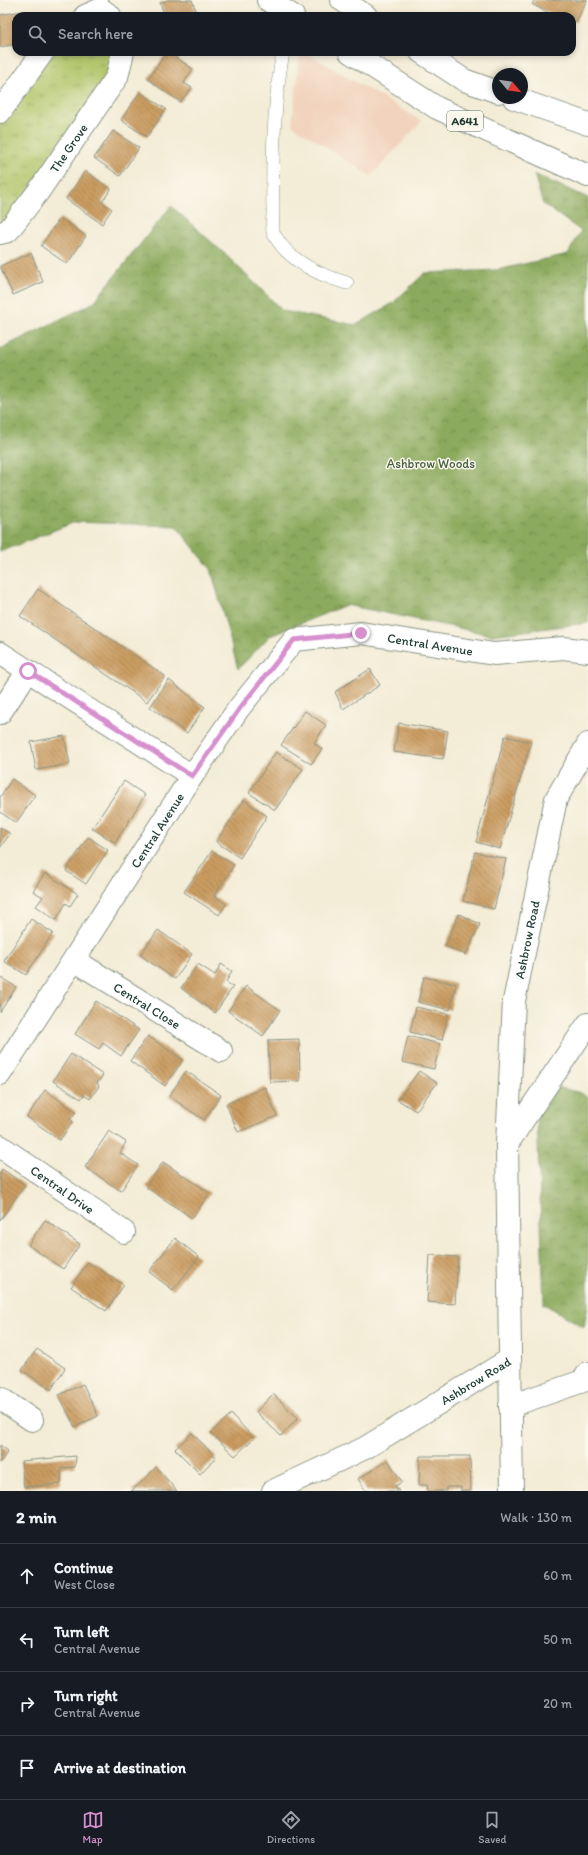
<!DOCTYPE html>
<meta charset="utf-8">
<style>
:root{--surface:#171b24;--page:#20242c;--text:#f1f3f6;--muted:#9ea1a6;--line:#363941;--accent:#d690ce}
body{margin:0;font-family:Itim,sans-serif;background:var(--page);color:var(--text)}
.compass{position:absolute;left:492px;top:68px;width:36px;height:36px;border-radius:50%;background:var(--surface);box-shadow:0 2px 6px #0003;rotate:119deg}
.stop{position:absolute;width:12px;height:12px;margin:-9px;border:3px solid #d690ce;border-radius:50%;background:#fff}
.stop.end{background:#d690ce;border-color:#fff;box-shadow:0 1px 4px #0008}
.list{margin:0;padding:0;list-style:none}
h2{display:flex;justify-content:space-between;align-items:center;height:52px;margin:0;padding:0 16px;font-size:17px}
h2 small{font-size:13px;font-weight:400;color:var(--muted)}
.list li{display:grid;grid-template-columns:26px 1fr auto;gap:12px;align-items:center;box-sizing:border-box;height:64px;padding:0 16px;border-top:1px solid var(--line)}
.list b{display:block;font-size:15px;white-space:nowrap}
.list p{margin:0;font-size:13px;white-space:nowrap;color:var(--muted)}
.list em{font-size:13px;font-style:normal;color:var(--muted)}
.icon{flex:none;width:22px;height:22px;fill:none;stroke:currentColor;stroke-width:2;stroke-linecap:round;stroke-linejoin:round}
.map{position:relative;flex:none;width:588px;height:1491px;overflow:hidden}
.search{position:absolute;background:var(--surface);box-shadow:0 2px 6px #0003;left:12px;right:12px;top:12px;height:44px;display:flex;align-items:center;gap:10px;box-sizing:border-box;padding:0 14px;border-radius:12px;color:var(--muted);font-size:15px}
.sheet{height:308px;background:var(--surface)}
nav{display:flex;justify-content:space-around;align-items:center;box-sizing:border-box;height:56px;border-top:1px solid var(--line);background:var(--surface);font-size:11px;color:var(--muted)}
nav a{display:grid;justify-items:center;gap:2px}
nav .on{color:var(--accent)}
.map>svg:first-child{display:block}
</style>
<div class="map">
<svg width="588" height="1491" viewBox="0 0 588 1491">
<defs>
<pattern id="grass-tufts" width="24" height="20" patternUnits="userSpaceOnUse"><rect width="24" height="20" fill="#b1c569"/><path d="M3 7l-1-3M5 7V3M7 7l1-3M15 17l-1-3M17 17v-4M19 17l1-3" fill="none" stroke="#8fa157"/></pattern>
<pattern id="forest-crowns" width="20" height="18" patternUnits="userSpaceOnUse"><rect width="20" height="18" fill="#8caa5d"/><path d="M2 6a3 3 0 1 1 6 0M12 15a3 3 0 1 1 6 0" fill="none" stroke="#728c4e"/></pattern>
<pattern id="building-back-hatch" width="6" height="6" patternUnits="userSpaceOnUse"><rect width="6" height="6" fill="#ca9c61"/><path d="M-1 5l2 2M0 0l6 6M5-1l2 2" fill="none" stroke="#a38051"/></pattern>
</defs>
<rect width="100%" height="100%" fill="#fbf7ec"/>
<filter id="ink" filterUnits="userSpaceOnUse"><feTurbulence type="fractalNoise" baseFrequency=".025" numOctaves="2"/><feDisplacementMap in="SourceGraphic" scale="8" xChannelSelector="R" yChannelSelector="G"/><feConvolveMatrix kernelMatrix="1 2 1 2 8 2 1 2 1" color-interpolation-filters="sRGB"/></filter>
<filter id="wash" filterUnits="userSpaceOnUse"><feTurbulence type="fractalNoise" baseFrequency=".012" numOctaves="4" result="noise"/><feDisplacementMap in="SourceGraphic" scale="16" xChannelSelector="R" yChannelSelector="G"/><feGaussianBlur stdDeviation="0.9" result="paint"/><feColorMatrix in="noise" values="0 0 0 0 0 0 0 0 0 0 0 0 0 0 0 0 0 1.4 0 .05"/><feComposite in="paint" operator="in"/></filter>
<g filter="url(#wash)">
<rect width="100%" height="100%" fill="#f3ecd6"/>
<path fill="#f2d4be" d="M300 52H305L422 121 371 176 292 125Z"/>
<path fill="url(#grass-tufts)" stroke="#68814e" d="M43 52H123L0 233V112Z"/>
<g fill="url(#forest-crowns)" stroke="#567448">
<path d="M534 174 588 198V623L492 635 346 605 270 636 238 669 211 569 176 526 75 522 0 552V349L93 303 171 206 224 253 283 311 356 325 393 303 425 273 497 270 568 254 581 231 543 204Z"/>
<path d="M557 1087 581 1093 588 1098V1305L584 1327 544 1304 537 1117Z"/>
</g>
<g id="blocks">
<g fill="url(#building-back-hatch)">
<path d="M168 0H192L198 16H165L160 3Z"/>
<path d="M535 0H587L576 22 572 20V16H564L560 14 559 16H554L532 4Z"/>
<path d="M22 11 23 16H16V44L0 47V15Z"/>
<path d="M167 52 193 69 184 83 192 88 180 102 148 79Z"/>
<path d="M140 92 166 109 147 137 121 120Z"/>
<path d="M113 131 139 148 120 176 94 158Z"/>
<path d="M85 171 111 189 102 202 112 209 102 224 66 199Z"/>
<path d="M60 218 86 236 67 264 41 246Z"/>
<path d="M31 253 43 282 13 295 0 266Z"/>
<path d="M38 589 165 676 147 702 20 616Z"/>
<path d="M370 669 380 685 343 709 335 692Z"/>
<path d="M169 680 205 707 187 733 150 707Z"/>
<path d="M305 711 326 725 314 743 322 749 311 764 281 745Z"/>
<path d="M399 723 448 731 443 759 394 752Z"/>
<path d="M64 736 70 764 36 770 31 742Z"/>
<path d="M505 736 531 742 500 849 476 842Z"/>
<path d="M276 752 303 769 275 810 249 793Z"/>
<path d="M12 779 35 795 16 823 0 812V797Z"/>
<path d="M124 781 145 795 115 843 92 828Z"/>
<path d="M244 800 267 816 240 858 216 842Z"/>
<path d="M0 827 10 834 0 848Z"/>
<path d="M88 837 108 850 86 884 66 871Z"/>
<path d="M212 851 234 865 214 896 226 904 219 915 184 892Z"/>
<path d="M475 852 506 859 494 909 463 901Z"/>
<path d="M45 873 78 894 70 906 66 903 56 920 36 906 43 897 33 891Z"/>
<path d="M459 914 480 924 466 955 445 946Z"/>
<path d="M31 919 53 933 26 975 4 961Z"/>
<path d="M158 930 192 954 175 979 140 955Z"/>
<path d="M198 964 215 975 221 964 232 971 226 982 233 987 215 1013 181 988Z"/>
<path d="M0 977 16 987 0 1012Z"/>
<path d="M424 977 456 984 450 1010 418 1002Z"/>
<path d="M246 986 280 1010 263 1036 228 1011Z"/>
<path d="M96 1001 139 1030 121 1056 103 1043 99 1049 75 1034Z"/>
<path d="M416 1007 448 1014 442 1040 410 1032Z"/>
<path d="M148 1036 183 1060 165 1086 130 1061Z"/>
<path d="M408 1036 440 1044 434 1069 402 1062Z"/>
<path d="M299 1039 300 1081 270 1082 268 1040Z"/>
<path d="M71 1054 103 1075 97 1083 99 1086 90 1099 84 1095 81 1099 53 1081Z"/>
<path d="M186 1071 221 1095 204 1120 169 1096Z"/>
<path d="M419 1071 437 1083 416 1111 398 1100Z"/>
<path d="M265 1087 277 1116 238 1132 226 1104Z"/>
<path d="M45 1090 76 1112 70 1119 73 1121 60 1140 27 1117Z"/>
<path d="M109 1131 126 1142 120 1153 138 1165 121 1191 85 1167Z"/>
<path d="M163 1162 210 1193 192 1218 146 1187Z"/>
<path d="M2 1169 25 1185 0 1220V1173Z"/>
<path d="M45 1220 80 1244 63 1269 28 1245Z"/>
<path d="M175 1238 199 1257 173 1290 149 1272Z"/>
<path d="M430 1255 458 1257 455 1304 427 1302Z"/>
<path d="M88 1262 124 1285 106 1311 71 1287Z"/>
<path d="M37 1349 65 1368 51 1390 22 1370Z"/>
<path d="M83 1384 98 1416 75 1427 59 1395Z"/>
<path d="M273 1394 298 1418 281 1436 256 1412Z"/>
<path d="M231 1414 254 1438 235 1456 211 1433Z"/>
<path d="M192 1433 216 1457 200 1474 175 1449Z"/>
<path d="M0 1445 8 1451 0 1463Z"/>
<path d="M76 1456 75 1467 61 1468V1484L24 1487 21 1461Z"/>
<path d="M420 1456H470L471 1491H461V1487H446V1491H428L427 1485H419Z"/>
<path d="M388 1460 402 1482 395 1486 399 1491H366L358 1479Z"/>
<path d="M156 1467 177 1491H131L142 1482Z"/>
</g>
</g>
</g>
<g filter="url(#ink)">
<use href="#blocks" fill-opacity="0" stroke="#899485" stroke-width="1"/>
<g fill="none" stroke-linecap="round" stroke-linejoin="round">
<g stroke="#899485" stroke-width="14">
<path id="service" d="M283 52C274 101 272 162 273 212 273 219 271 231 275 236 290 262 319 275 347 283"/>
</g>
<g stroke="#899485" stroke-width="24">
<g id="minor">
<path d="M85 16 101 9 110 16"/>
<path d="M0 112 43 52"/>
<path id="s1" d="M0 233 8 231 38 192 117 77 123 52"/>
<path d="M0 653 192 776"/>
<path d="M0 713 28 671"/>
<path id="s2" d="M74 960 221 1051"/>
<path id="s3" d="M0 1074 192 776 239 708 294 640 361 633 494 654 563 648 588 651"/>
<path d="M507 1144 588 1024"/>
<path id="s4" d="M0 1146 124 1232"/>
<path d="M0 1398 32 1420"/>
<path d="M510 1406 583 1381 588 1373"/>
<path id="s5" d="M273 1491 365 1448 509 1360"/>
<path id="s6" d="M512 1491 507 1144 514 1001 556 799 588 744"/>
</g>
</g>
<g stroke="#899485" stroke-width="24">
<g id="primary">
<path d="M268 0 293 16"/>
<path d="M342 0 366 16"/>
<path d="M350 52 437 108 588 176"/>
<path d="M421 52 464 80 498 92"/>
<path d="M514 98 588 124"/>
</g>
</g>
<use href="#service" stroke="#fff" stroke-width="13"/>
<use href="#minor" stroke="#fff" stroke-width="22"/>
<use href="#primary" stroke="#fff" stroke-width="22"/>
</g>
</g>
<g fill="none" stroke-linecap="round" stroke-linejoin="round" filter="url(#ink)">
<path stroke="#d690ce" stroke-width="5" d="M28 671 192 776 240 708 294 640 361 633"/>
</g>
<g text-anchor="middle" stroke-width="3" stroke-linejoin="round" paint-order="stroke">
<rect fill="#fbf7ec" stroke="#61756b" stroke-width="1" x="447" y="111" width="36" height="20" rx="3"/>
<g font-size="12" font-weight="bold" fill="#1f3d34">
<text x="465" y="125">A641</text>
</g>
<g font-size="13" fill="#1f3d34" stroke="#fbf7ec">
<text dy="5" stroke="none"><textPath href="#s1" startOffset="111">The Grove</textPath></text>
<text dy="5" stroke="none"><textPath href="#s3" startOffset="662">Central Avenue</textPath></text>
<text dy="5" stroke="none"><textPath href="#s3" startOffset="290">Central Avenue</textPath></text>
<text dy="5" stroke="none"><textPath href="#s6" startOffset="553">Ashbrow Road</textPath></text>
<text dy="5" stroke="none"><textPath href="#s2" startOffset="86">Central Close</textPath></text>
<text dy="5" stroke="none"><textPath href="#s4" startOffset="76">Central Drive</textPath></text>
<text dy="5" stroke="none"><textPath href="#s5" startOffset="231">Ashbrow Road</textPath></text>
</g>
<g font-size="13" fill="#445f41" stroke="#fbf7ec">
<text x="431" y="468">Ashbrow Woods</text>
</g>
</g>
</svg>
<svg class="compass" viewBox="-18 -18 36 36"><path d="M0-13l5 13h-10z" fill="#e53935"/><path d="M0 13l5-13h-10z" fill="#9ea1a6"/></svg>
<div class="stop" style="left:28px;top:671px"></div>
<div class="stop end" style="left:361px;top:633px"></div>
<div class="search"><svg class="icon" aria-label="search" viewBox="0 0 24 24"><circle cx="10" cy="10" r="6"/><path d="M15 15l6 6"/></svg>Search here</div>
</div>
<section class="sheet">
<h2>2 min<small>Walk · 130 m</small></h2>
<ul class="list">
<li><svg class="icon" aria-label="ahead" viewBox="0 0 24 24"><path d="M12 20V5M6 11l6-6 6 6"/></svg><div><b>Continue</b><p>West Close</p></div><em>60 m</em></li>
<li><svg class="icon" aria-label="left" viewBox="0 0 24 24"><path d="M17 20v-9H6M10 6l-5 5 5 5"/></svg><div><b>Turn left</b><p>Central Avenue</p></div><em>50 m</em></li>
<li><svg class="icon" aria-label="right" viewBox="0 0 24 24"><path d="M7 20v-9h11M14 6l5 5-5 5"/></svg><div><b>Turn right</b><p>Central Avenue</p></div><em>20 m</em></li>
<li><svg class="icon" aria-label="arrive" viewBox="0 0 24 24"><path d="M6 21V4h12l-3 4 3 4H6"/></svg><div><b>Arrive at destination</b></div></li>
</ul>
</section>
<nav>
<a class="on"><svg class="icon" aria-label="map" viewBox="0 0 24 24"><path d="M3 6l6-2 6 2 6-2v14l-6 2-6-2-6 2zM9 4v14M15 6v14"/></svg>Map</a>
<a><svg class="icon" aria-label="directions" viewBox="0 0 24 24"><path d="M12 3l9 9-9 9-9-9zM9 14v-3h6M13 9l2 2-2 2"/></svg>Directions</a>
<a><svg class="icon" aria-label="saved" viewBox="0 0 24 24"><path d="M7 4h10v16l-5-4-5 4z"/></svg>Saved</a>
</nav>
